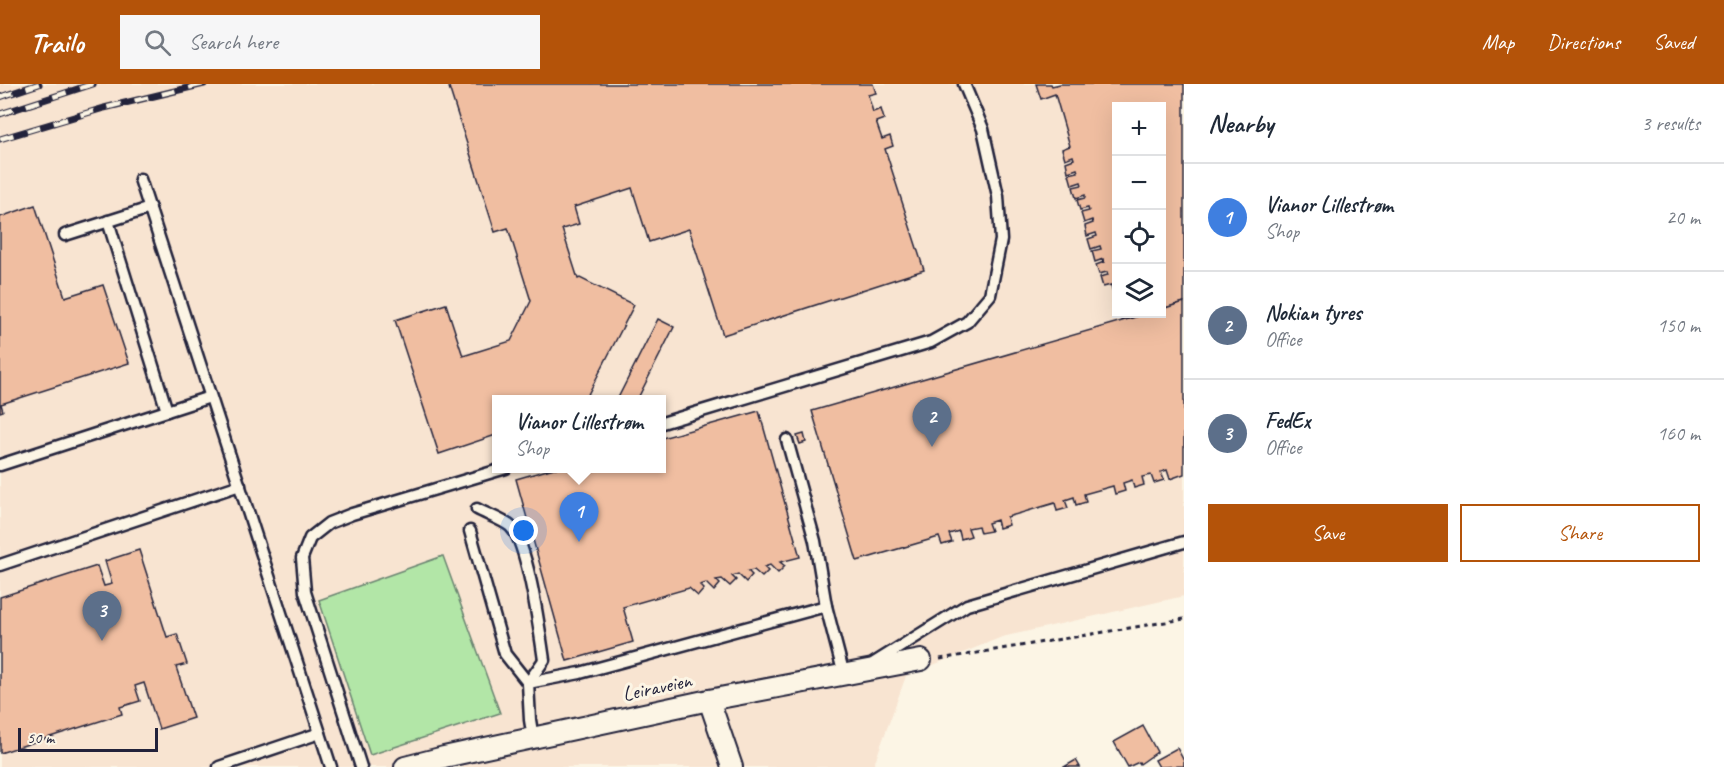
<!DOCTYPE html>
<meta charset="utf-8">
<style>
:root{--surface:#fff;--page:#f6f6f7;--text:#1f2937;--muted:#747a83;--line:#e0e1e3;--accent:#b45309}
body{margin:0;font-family:Caveat,sans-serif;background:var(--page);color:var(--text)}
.controls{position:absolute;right:18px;top:18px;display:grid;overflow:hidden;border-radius:0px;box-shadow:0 6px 24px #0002}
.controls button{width:54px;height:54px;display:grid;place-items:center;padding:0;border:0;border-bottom:2px solid var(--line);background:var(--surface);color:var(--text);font:30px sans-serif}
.scale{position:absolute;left:18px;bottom:15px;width:140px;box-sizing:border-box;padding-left:6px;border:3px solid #22223b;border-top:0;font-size:16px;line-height:21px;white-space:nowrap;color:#22223b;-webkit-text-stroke:4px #fcf5e5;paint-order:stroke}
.you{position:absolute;left:524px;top:447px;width:21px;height:21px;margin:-15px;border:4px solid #fff;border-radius:50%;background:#1a73e8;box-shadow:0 0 0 9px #1a73e833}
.badge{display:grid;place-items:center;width:39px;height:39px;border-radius:50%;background:var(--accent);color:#fff;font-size:20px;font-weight:700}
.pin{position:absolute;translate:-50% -50px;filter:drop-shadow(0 2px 3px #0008)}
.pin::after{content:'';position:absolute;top:32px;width:21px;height:18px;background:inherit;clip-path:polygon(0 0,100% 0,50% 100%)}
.popup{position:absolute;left:492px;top:311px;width:174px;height:78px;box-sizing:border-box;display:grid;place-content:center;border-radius:0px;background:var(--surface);filter:drop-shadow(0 2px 4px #0005);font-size:20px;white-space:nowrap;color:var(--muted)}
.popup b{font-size:22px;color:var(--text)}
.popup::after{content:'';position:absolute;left:50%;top:100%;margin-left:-12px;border:12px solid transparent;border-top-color:var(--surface)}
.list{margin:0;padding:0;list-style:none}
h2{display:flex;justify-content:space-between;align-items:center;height:78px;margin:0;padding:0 24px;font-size:26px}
h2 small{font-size:20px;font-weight:400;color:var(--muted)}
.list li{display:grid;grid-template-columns:39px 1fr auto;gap:18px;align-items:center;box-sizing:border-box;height:108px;padding:0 24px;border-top:2px solid var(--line)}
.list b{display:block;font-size:22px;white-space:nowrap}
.list p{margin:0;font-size:20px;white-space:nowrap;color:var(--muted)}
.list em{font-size:20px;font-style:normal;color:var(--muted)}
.actions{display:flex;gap:12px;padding:18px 24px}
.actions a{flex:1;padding:14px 0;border:2px solid var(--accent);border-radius:0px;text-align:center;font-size:21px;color:var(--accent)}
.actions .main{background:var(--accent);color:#fff}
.icon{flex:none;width:33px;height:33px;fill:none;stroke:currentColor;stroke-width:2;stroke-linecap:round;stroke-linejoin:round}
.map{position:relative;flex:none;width:1184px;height:683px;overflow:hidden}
header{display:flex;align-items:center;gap:36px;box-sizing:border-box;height:84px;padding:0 30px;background:var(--accent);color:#fff}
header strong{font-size:28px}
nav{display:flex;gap:33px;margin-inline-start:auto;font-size:21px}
.search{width:420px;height:54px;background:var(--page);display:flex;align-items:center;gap:15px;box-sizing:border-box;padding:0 21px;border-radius:0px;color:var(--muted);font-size:22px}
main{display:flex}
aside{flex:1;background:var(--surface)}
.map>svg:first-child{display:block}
</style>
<header>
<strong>Trailo</strong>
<div class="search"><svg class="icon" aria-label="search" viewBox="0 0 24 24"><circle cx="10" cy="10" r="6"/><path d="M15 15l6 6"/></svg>Search here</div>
<nav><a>Map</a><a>Directions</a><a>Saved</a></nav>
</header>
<main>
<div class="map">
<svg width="1184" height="683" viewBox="0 0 1184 683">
<rect width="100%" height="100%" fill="#fcf5e5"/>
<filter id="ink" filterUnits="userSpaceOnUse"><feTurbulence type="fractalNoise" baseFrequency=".0167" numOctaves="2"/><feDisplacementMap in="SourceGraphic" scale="12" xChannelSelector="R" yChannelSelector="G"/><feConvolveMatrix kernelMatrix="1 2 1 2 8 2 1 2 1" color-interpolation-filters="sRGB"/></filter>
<g filter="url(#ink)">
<path fill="#f8e4d1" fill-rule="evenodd" d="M0 0H1184V512L1002 553 906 592 873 683H0ZM1116 22H1162V230H1116ZM496 316H662V384H496Z"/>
<path fill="#b2e6a7" stroke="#6a8471" stroke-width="1.5" d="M443 472 500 629 370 671 319 516Z"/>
<g fill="#f0bea1" stroke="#22223b" stroke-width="1.5">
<path d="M448 0H873L876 9 868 11 873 28 881 25 884 35 876 38 882 55 890 52 893 62 885 65 924 186 723 251 689 145 649 158 632 104 574 123 579 140 562 145 578 195 580 194 634 221 594 299 585 316H496V351L439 370 395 236 446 220 463 272 511 257 531 217 508 144 495 148Z"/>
<path d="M1036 0H1051L1052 2 1060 0H1184V218L1162 225V22H1116V219L1111 201 1103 203 1100 193 1108 191 1107 188 1099 190 1096 181 1104 178 1103 175 1095 178 1092 167 1101 165 1100 162 1091 165 1088 155 1097 152 1096 149 1087 152 1085 142 1093 139 1092 136 1084 139 1081 129 1089 127 1088 124 1080 126 1077 116 1085 114V111L1076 114 1073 103 1082 101 1081 98 1072 101 1069 90 1078 88 1077 85 1068 88 1066 78 1074 75 1073 72 1065 75 1062 65 1070 62 1055 10 1041 15Z"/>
<path d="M35 121 65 213 103 201 129 279 1 320 3 327 0 328V133Z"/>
<path d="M1184 218V390L1170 395 1167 386 1161 388 1164 396 1154 399 1151 391 1142 393 1144 401 1134 404 1132 396 1123 399 1125 407 1115 410 1113 402 1084 410 1086 418 1076 421 1074 413 1065 416 1068 424 1057 427 1055 419 1007 433 1009 441 999 444 997 436 988 439 991 447 980 449 978 442 968 444 971 452 961 455 959 447 949 450 952 458 942 461 939 453 857 477 812 327 1146 230H1162V225Z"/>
<path d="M1120 230H1146L1122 236Z"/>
<path d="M658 235 674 243 637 316H617Z"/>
<path d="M759 327 800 473 780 478 785 482 778 489 770 481 764 483 768 487 762 493 754 486 748 487 752 491 746 498 738 490 732 492 736 496 730 502 722 495 716 496 720 500 714 507 706 499 700 501 704 505 698 512 689 504 623 523 633 558 567 577 516 395 554 384H662V354Z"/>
<path d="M804 350 806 358 800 360 797 352Z"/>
<path d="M139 466 167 553 177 550 187 580 176 583 193 634 159 645 144 599 135 602 140 617 120 623 122 630 0 669V513L97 482 104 502 112 500 105 477Z"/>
<path d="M1143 642 1157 668 1140 680 1139 678 1128 683 1114 658Z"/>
<path d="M1177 664 1184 677V682L1159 683 1155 676Z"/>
<path d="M1076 676 1080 683H1064Z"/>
</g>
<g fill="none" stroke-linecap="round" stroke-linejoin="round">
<g stroke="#22223b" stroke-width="15">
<g id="service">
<path d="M140 95 331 683"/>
<path d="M108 137 167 327"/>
<path d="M65 151 150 124"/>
<path d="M662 339 931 258 967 238 990 211 1001 156 998 112 983 45 964 0"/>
<path d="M787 356 815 457 826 522 844 591"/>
<path d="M0 381 210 313"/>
<path d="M477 425C486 430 503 436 510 442 528 458 540 549 544 576L528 599 530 636 533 654"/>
<path d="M470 447 505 570 528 599 580 589 826 522"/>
<path d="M0 481 240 401"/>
<path d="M874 579 967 521 1184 458"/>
<path d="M219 683 320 649"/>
<path d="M361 683 305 508 302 474 310 454 329 439 352 430 506 384"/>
</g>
</g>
<g stroke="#22223b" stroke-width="24">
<g id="minor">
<path d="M709 616 732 683"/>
<path d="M405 683 444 673 709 616 921 576"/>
</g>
</g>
<path stroke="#22223b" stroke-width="3" stroke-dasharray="4.5 4.5" stroke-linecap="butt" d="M940 575 1184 535"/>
<use href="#service" stroke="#fcf5e5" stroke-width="10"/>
<use href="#minor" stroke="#fcf5e5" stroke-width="20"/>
<g stroke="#22223b" stroke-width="7">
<g id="rail">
<path d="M0 13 39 0"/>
<path d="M0 30 93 0"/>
<path d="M0 55 104 24 204 0"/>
</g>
</g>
<use href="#rail" stroke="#fcf5e5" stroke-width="4.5" stroke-dasharray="14" stroke-linecap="butt"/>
</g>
</g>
<g text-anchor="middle" stroke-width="6" stroke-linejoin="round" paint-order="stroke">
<g font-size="21" fill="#22223b" stroke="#fcf5e5">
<text transform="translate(657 603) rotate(-12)" y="7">Leiraveien</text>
</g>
</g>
</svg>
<div class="controls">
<button>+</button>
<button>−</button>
<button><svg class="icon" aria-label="locate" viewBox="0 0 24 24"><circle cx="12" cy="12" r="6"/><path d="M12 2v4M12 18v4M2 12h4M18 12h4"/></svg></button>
<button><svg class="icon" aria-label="layers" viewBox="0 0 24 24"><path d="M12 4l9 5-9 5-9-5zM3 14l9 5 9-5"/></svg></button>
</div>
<div class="scale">50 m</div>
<div class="you"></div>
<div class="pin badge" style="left:579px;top:458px;background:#3f7fe0">1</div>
<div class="popup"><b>Vianor Lillestrøm</b>Shop</div>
<div class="pin badge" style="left:932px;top:363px;background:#5c6f8a">2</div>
<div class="pin badge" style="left:102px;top:557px;background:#5c6f8a">3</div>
</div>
<aside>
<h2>Nearby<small>3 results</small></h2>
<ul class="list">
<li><span class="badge" style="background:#3f7fe0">1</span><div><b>Vianor Lillestrøm</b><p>Shop</p></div><em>20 m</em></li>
<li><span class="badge" style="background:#5c6f8a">2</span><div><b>Nokian tyres</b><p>Office</p></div><em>150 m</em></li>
<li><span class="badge" style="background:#5c6f8a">3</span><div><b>FedEx</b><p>Office</p></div><em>160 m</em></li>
</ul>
<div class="actions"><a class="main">Save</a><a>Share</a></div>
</aside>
</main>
